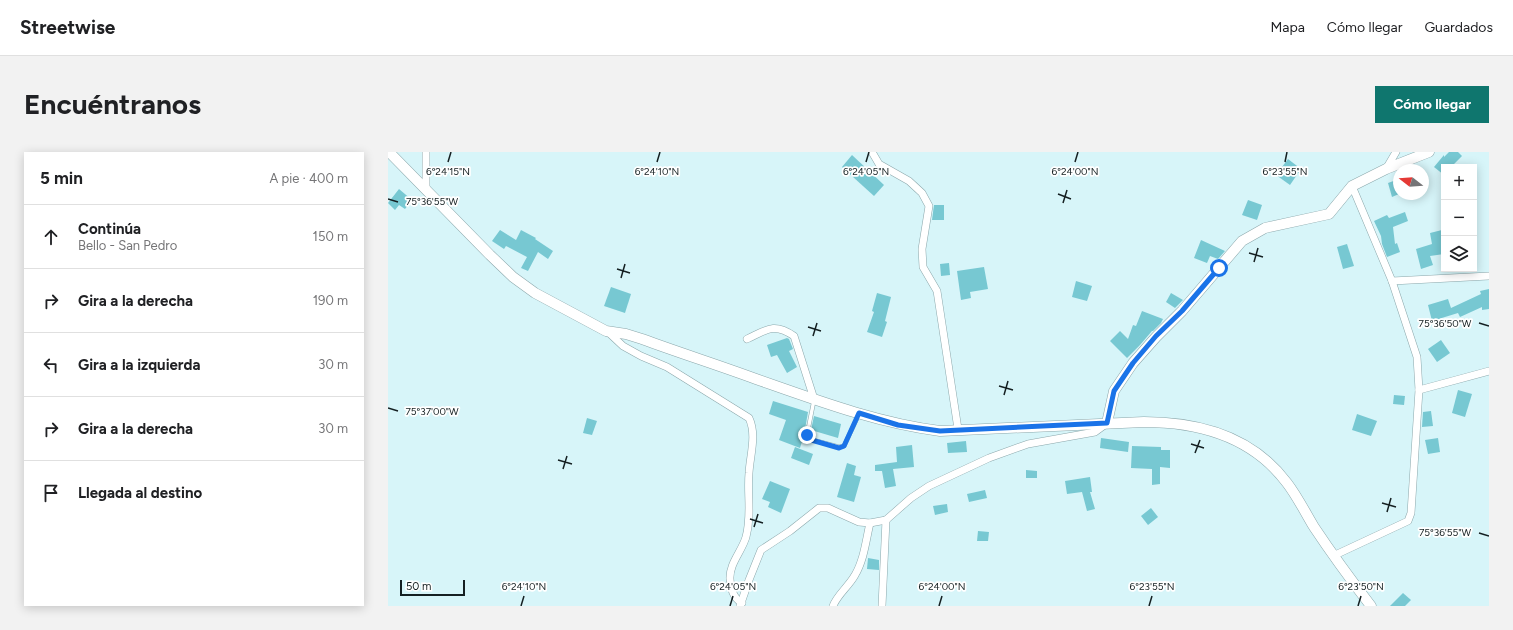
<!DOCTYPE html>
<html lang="es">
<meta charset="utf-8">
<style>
:root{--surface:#fff;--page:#f2f2f2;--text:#202124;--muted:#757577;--line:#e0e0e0;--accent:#0f766e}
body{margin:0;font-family:Figtree,sans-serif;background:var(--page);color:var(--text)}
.controls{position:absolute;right:12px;top:12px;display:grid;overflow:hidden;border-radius:0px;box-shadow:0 2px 10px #0003}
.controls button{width:36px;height:36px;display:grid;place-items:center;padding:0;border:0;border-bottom:1px solid var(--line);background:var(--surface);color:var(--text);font:20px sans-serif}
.compass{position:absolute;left:1005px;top:12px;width:36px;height:36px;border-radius:50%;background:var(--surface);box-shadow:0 2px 10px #0003;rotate:287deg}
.scale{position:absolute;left:12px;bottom:10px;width:65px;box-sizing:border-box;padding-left:4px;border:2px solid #152022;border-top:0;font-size:11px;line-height:14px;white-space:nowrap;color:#152022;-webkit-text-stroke:3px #fff;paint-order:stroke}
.stop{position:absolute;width:12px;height:12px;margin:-9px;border:3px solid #1a73e8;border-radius:50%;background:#fff}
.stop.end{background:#1a73e8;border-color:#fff;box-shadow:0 1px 4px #0008}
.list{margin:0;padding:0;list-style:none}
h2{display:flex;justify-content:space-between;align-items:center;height:52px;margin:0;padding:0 16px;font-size:17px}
h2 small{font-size:13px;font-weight:400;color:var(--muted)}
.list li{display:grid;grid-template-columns:26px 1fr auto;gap:12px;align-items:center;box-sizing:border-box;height:64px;padding:0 16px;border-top:1px solid var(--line)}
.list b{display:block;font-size:15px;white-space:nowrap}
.list p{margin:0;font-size:13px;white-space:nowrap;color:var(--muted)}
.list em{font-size:13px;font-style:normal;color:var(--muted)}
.icon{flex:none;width:22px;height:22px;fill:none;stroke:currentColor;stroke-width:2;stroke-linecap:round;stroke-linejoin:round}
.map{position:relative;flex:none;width:1101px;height:454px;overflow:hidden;border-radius:0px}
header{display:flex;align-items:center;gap:24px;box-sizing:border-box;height:56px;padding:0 20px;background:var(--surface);border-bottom:1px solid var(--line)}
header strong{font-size:19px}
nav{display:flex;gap:22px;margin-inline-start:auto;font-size:14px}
.intro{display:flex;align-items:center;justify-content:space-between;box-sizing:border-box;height:96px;padding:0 24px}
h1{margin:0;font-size:28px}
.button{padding:10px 18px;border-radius:0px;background:var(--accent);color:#fff;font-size:14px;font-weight:700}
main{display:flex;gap:24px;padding:0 24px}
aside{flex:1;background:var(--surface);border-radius:0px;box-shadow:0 2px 10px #0003}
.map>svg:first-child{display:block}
</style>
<header>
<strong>Streetwise</strong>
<nav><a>Mapa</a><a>Cómo llegar</a><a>Guardados</a></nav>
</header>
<div class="intro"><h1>Encuéntranos</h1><a class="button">Cómo llegar</a></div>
<main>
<aside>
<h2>5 min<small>A pie · 400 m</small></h2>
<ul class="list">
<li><svg class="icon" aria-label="ahead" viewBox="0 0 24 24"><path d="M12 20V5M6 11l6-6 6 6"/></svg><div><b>Continúa</b><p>Bello - San Pedro</p></div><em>150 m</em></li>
<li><svg class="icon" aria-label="right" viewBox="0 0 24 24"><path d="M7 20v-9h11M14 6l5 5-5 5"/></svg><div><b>Gira a la derecha</b></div><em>190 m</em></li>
<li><svg class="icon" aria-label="left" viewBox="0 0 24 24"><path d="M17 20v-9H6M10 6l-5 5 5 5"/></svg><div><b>Gira a la izquierda</b></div><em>30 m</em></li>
<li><svg class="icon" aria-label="right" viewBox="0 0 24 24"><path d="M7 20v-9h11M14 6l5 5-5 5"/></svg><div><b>Gira a la derecha</b></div><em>30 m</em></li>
<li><svg class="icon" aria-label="arrive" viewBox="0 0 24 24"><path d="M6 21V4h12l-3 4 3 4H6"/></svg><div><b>Llegada al destino</b></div></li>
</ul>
</aside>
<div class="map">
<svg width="1101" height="454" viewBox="0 0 1101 454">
<rect width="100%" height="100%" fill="#d7f5f9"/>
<g fill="#77c8d2">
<path d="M1061 0H1070L1074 4 1063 15H1056V23L1046 15 1056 3V5Z"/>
<path d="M464 3 496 33 486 44 454 15Z"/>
<path d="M900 7 913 17 902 33 888 23Z"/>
<path d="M1011 27V42L1004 45 1000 31Z"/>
<path d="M11 37 24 48 17 57 11 53 7 58 0 51Z"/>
<path d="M860 48 874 53 869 68 854 63Z"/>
<path d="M546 53H556V68H544Z"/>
<path d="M1017 60 1020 69 1005 75 1007 92 1009 91 1012 100 999 105 994 92 993 84 986 69 999 63 1001 66Z"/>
<path d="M112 78 128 88 133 78 148 86 147 87 165 99 160 107 150 100 140 119 133 116 139 105 118 94 116 97 104 89Z"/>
<path d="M1054 78 1056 86V102L1042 104 1045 113 1033 117 1028 97 1044 92 1042 81Z"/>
<path d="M813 88 837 99 830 107 822 104 819 111 806 106Z"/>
<path d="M959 92 966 114 955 117 949 95Z"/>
<path d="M561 111 562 123 553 124 552 112Z"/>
<path d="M596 115 600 137 582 140 583 146 573 148 569 119Z"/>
<path d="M688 129 704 134 699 149 684 145Z"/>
<path d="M223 135 243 142 237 161 216 154Z"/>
<path d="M1101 137V157L1094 158V155L1072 165 1070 161 1044 169 1040 153 1060 147 1063 156 1093 142 1092 139Z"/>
<path d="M489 141 503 145 497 169 499 170 494 185 479 180 486 160 484 159Z"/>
<path d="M783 141 795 148 787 156 778 150Z"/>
<path d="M754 159 775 167 773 171 765 179H764L752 193 739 206 722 189 732 179 740 187 745 173 748 174Z"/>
<path d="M399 186 401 187 405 197 401 199 409 215 399 221 389 203 383 205 379 193Z"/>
<path d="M1053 188 1062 201 1049 210 1040 197Z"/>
<path d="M1070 238 1084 242 1077 265 1064 261Z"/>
<path d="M1006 243 1017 244 1016 253 1005 252Z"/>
<path d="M385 249 420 260 416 283 412 296 391 288 398 268 381 262Z"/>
<path d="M1043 259 1045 274 1034 275 1035 260Z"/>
<path d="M969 262 989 269 983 284 964 278Z"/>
<path d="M426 264 453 272 450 286 423 278Z"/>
<path d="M199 266 209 269 204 283 195 281Z"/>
<path d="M713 286 741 290 740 300 712 296Z"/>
<path d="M1050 286 1052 300 1040 302 1037 288Z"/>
<path d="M578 289 579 300 560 301 559 291Z"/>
<path d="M524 293 526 315 505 317 508 334 497 336 494 319H487V313L509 310 508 295Z"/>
<path d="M744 294 773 295V298H782V316L772 315V332L764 333V317L743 316Z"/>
<path d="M407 295 425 302 421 313 403 306Z"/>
<path d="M459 311 468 314 466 323 473 325 466 350 449 345Z"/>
<path d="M638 318 649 319V326H638Z"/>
<path d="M702 325 704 340H702L707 357 699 359 694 340 679 342 677 329Z"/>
<path d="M382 329 402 337 393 361 380 355 382 350 374 347Z"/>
<path d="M597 338 599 346 581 350 579 342Z"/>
<path d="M559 352 560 360 547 363 545 354Z"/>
<path d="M763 356 770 365 760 373 753 364Z"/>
<path d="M590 379 601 380 600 389H589Z"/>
<path d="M480 406 491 408V418L479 417Z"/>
<path d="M1015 441 1023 448 1017 454H1002Z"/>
</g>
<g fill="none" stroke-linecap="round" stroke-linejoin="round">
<g stroke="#8ba7ab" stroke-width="4.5">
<path id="lane" d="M426 248 419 283 421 287 451 295 456 294 471 262"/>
</g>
<g stroke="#8ba7ab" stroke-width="8">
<g id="street">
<path d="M38 0V37"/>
<path d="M484 0 491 12 521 29 534 41 541 54 534 97 535 115 549 139 570 277"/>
<path d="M998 17 1008 0"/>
<path d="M1004 129 1101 124"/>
<path d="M219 179 235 194 253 204 279 215 361 266C369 283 362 303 361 321 359 342 364 363 358 385 354 399 341 412 342 427 342 436 346 447 354 451"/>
<path d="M359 187C378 178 386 170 406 184L426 247"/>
<path d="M1031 238 1101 219"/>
<path d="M945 404 1020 369 1023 361 1031 238 1029 205 1004 129 964 34"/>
<path d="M352 454 361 428 373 398 402 379 431 356H440L471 370 482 371 498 368 523 346 541 334 601 306 640 292 707 280 718 272"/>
<path d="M445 454C449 443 461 434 467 423 476 408 478 388 482 371"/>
<path d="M494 454 498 368"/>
</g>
</g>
<g stroke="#8ba7ab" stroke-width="11">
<g id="secondary">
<path d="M1 0 102 103 125 125 147 141 218 179 238 182 254 187C292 201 330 213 368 227 428 248 489 271 552 279L756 270C811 270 864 284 899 331 909 344 917 360 926 375 944 402 963 428 983 454"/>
<path d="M719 271 726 239 745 211 768 185 794 159 854 89 877 76 941 62 964 34 998 17 1041 0"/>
</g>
</g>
<use href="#lane" stroke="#fff" stroke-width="3.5"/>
<use href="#street" stroke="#fff" stroke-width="7"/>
<use href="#secondary" stroke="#fff" stroke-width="10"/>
</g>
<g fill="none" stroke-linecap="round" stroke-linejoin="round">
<path stroke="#1a73e8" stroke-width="5" d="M419 283 420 287 451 296 456 294 471 261 510 273 552 279 719 271 726 239 745 211 768 184 794 159 831 116"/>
</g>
<path fill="none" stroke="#152022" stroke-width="1.5" d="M60 10 63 0M269 10 272 0M478 10 481 0M687 10 690 0M897 10 899 0M670 42 683 47M0 47 10 50M675 51 679 38M861 101 875 105M866 110 870 96M229 117 242 121M233 126 237 112M1091 171 1101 174M420 175 433 179M425 184 429 171M611 234 625 238M616 243 620 229M0 256 10 259M803 292 816 296M807 301 812 288M170 308 184 312M175 317 179 304M994 351 1008 355M999 360 1003 346M362 367 375 371M366 375 370 362M1091 381 1101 384M133 454 136 444M342 454 345 444M551 454 554 444M761 454 764 444M970 454 973 444"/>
<g font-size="10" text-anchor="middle" fill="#152022" stroke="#fff" stroke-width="3.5" stroke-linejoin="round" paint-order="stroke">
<text x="60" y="23">6°24'15"N</text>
<text x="269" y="23">6°24'10"N</text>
<text x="478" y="23">6°24'05"N</text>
<text x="687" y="23">6°24'00"N</text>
<text x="897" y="23">6°23'55"N</text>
<text x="44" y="53">75°36'55"W</text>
<text x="1057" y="175">75°36'50"W</text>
<text x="44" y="263">75°37'00"W</text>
<text x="1057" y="384">75°36'55"W</text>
<text x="136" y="438">6°24'10"N</text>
<text x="345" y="438">6°24'05"N</text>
<text x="554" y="438">6°24'00"N</text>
<text x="764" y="438">6°23'55"N</text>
<text x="973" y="438">6°23'50"N</text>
</g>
</svg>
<div class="controls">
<button>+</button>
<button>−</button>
<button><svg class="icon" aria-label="layers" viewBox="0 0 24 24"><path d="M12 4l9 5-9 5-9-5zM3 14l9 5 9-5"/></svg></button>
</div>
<svg class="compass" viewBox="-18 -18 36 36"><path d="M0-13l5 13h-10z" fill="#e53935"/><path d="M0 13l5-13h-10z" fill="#757577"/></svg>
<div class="scale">50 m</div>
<div class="stop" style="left:831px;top:116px"></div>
<div class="stop end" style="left:419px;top:283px"></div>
</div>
</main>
